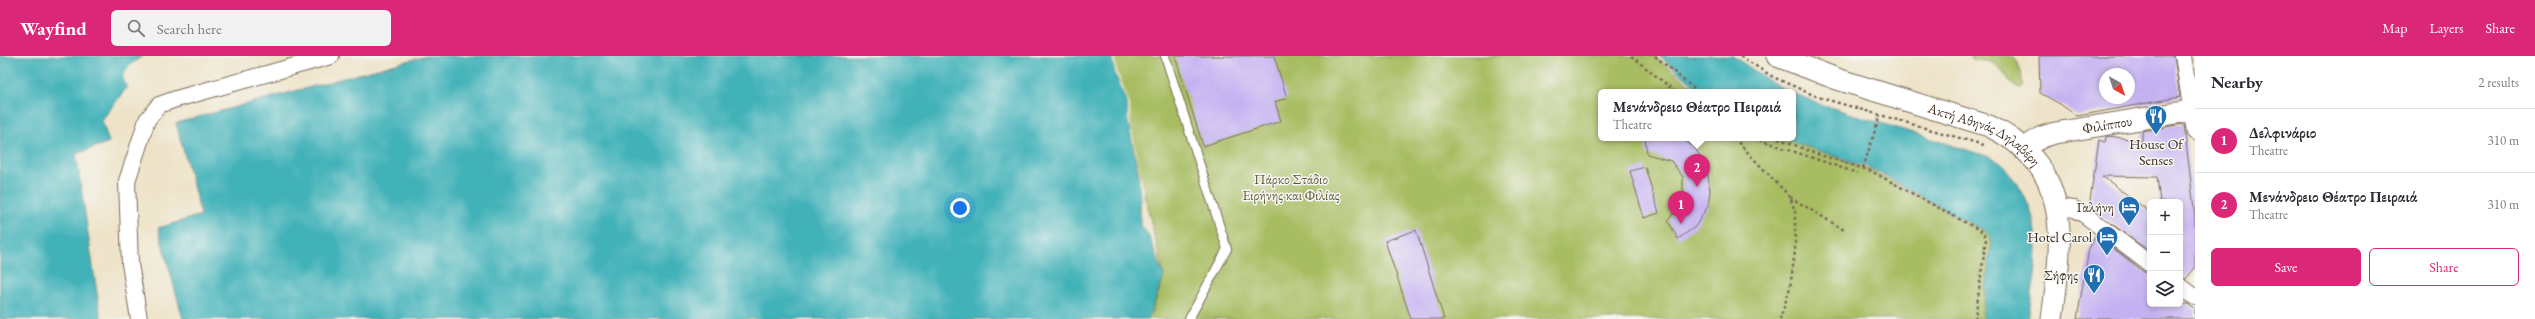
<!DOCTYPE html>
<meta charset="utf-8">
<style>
:root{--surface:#fff;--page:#f2f2f3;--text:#2b2b33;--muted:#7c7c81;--line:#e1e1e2;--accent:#db2777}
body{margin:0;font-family:"EB Garamond",serif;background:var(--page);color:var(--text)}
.controls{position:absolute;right:12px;bottom:12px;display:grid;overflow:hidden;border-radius:6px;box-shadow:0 2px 6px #0003}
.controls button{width:36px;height:36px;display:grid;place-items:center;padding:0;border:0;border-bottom:1px solid var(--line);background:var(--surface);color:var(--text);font:20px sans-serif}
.compass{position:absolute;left:2099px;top:12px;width:36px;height:36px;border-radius:50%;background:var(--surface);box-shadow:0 2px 6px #0003;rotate:140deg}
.you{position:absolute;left:960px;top:152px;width:14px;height:14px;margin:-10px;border:3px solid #fff;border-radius:50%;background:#1a73e8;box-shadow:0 0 0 6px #1a73e833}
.badge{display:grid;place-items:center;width:26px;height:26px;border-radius:50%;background:var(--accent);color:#fff;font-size:13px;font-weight:700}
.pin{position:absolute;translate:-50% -33px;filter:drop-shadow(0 1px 2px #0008)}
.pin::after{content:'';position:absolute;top:21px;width:14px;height:12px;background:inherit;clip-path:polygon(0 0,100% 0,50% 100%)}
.popup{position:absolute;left:1598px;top:33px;width:198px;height:52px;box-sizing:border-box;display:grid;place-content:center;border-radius:6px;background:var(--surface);filter:drop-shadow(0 1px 3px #0005);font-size:13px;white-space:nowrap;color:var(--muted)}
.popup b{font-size:15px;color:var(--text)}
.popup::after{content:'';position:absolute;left:50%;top:100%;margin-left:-8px;border:8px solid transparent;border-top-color:var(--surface)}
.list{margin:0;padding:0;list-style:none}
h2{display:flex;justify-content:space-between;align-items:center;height:52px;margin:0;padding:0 16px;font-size:17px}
h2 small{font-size:13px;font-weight:400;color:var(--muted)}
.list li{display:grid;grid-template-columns:26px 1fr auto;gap:12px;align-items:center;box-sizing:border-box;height:64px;padding:0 16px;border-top:1px solid var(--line)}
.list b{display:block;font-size:15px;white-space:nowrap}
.list p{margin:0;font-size:13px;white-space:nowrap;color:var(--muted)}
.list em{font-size:13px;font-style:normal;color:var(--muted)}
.actions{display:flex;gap:8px;padding:12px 16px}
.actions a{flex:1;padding:9px 0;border:1px solid var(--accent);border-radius:6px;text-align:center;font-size:14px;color:var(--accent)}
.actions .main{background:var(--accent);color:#fff}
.icon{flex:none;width:22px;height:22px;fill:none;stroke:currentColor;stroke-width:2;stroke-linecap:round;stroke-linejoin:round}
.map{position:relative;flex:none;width:2195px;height:263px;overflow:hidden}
header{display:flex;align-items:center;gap:24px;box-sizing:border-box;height:56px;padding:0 20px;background:var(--accent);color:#fff}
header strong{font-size:19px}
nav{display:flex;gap:22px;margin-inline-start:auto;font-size:14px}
.search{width:280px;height:36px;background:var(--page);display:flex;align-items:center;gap:10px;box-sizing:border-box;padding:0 14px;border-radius:6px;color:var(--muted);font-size:15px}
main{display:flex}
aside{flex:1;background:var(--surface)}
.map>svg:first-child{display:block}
</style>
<header>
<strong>Wayfind</strong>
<div class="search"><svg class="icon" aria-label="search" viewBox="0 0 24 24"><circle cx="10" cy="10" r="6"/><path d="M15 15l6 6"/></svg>Search here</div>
<nav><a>Map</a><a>Layers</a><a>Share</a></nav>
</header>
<main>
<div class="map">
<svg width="2195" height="263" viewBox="0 0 2195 263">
<rect width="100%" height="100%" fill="#f6f6f2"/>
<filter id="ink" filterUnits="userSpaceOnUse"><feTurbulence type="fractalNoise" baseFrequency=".025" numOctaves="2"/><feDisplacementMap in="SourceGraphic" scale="8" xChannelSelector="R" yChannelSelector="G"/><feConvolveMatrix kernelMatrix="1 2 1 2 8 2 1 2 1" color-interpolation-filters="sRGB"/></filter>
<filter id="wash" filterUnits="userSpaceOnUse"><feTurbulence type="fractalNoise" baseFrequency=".012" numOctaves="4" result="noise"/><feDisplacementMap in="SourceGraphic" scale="16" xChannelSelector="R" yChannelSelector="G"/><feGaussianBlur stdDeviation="0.9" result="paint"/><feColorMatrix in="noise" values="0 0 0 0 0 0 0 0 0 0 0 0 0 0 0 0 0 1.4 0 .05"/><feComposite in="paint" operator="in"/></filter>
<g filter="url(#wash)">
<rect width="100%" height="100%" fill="#eee3c8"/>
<g fill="#a8bd62" stroke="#727440">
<path d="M1111 0H1654L1699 36H1601V82H1788L1871 115 1988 177 1992 186 1982 263H1147L1152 255 1164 220Z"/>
<path d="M1970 0H2013C2021 11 2019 18 2024 30L2021 33 2017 32C2007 26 2006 14 1993 7 1986 3 1976 8 1970 0Z"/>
</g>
<g fill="#42b2b9" stroke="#3e6e6c">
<path d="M0 0H143C133 6 125 12 124 25L128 30 102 64 109 86 76 98 101 263H0Z"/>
<path d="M426 0H1112L1115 16 1128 49V63L1141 132 1140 157 1142 170 1149 181 1164 220 1148 263H183L158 172 201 159 176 67Z"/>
<path d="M1659 0H1733L1774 28 1791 36H1702Z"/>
<path d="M1793 37 1820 48 1990 101C2006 108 2013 119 2021 134 2047 180 2035 214 2028 263H1982L1992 186 1988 177 1870 112 1781 82H1793Z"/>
</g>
<g fill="#eee3c8">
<path d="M145 0 131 10 126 19V24L130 30H128L124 25V18L130 9Z"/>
<path d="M1112 0 1115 2 1117 15 1130 48V63L1143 132 1142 157 1144 170 1151 181 1142 170 1139 115 1128 63V49L1115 16Z"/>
</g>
<g id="blocks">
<g fill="#c4b1f2" fill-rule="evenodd">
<path d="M1175 0H1274L1287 42 1275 46 1281 65 1203 90Z"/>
<path d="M2039 0H2174L2180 41 2077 60 2060 48 2040 37ZM2105 18H2129V42H2105Z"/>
<path d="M2184 68 2195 162V212L2186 223 2180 221V146H2160L2157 121 2102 120 2150 156V196L2089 151 2099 84 2105 86 2106 81 2109 80 2142 85V75Z"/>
<path d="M1645 82H1682L1695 92 1707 112 1710 135 1708 150 1695 171 1678 183 1668 165 1683 142V121L1671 105 1647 98Z"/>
<path d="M1645 111 1659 157 1644 162 1630 115Z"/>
<path d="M1416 174 1444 263H1411L1385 185Z"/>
<path d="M2096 179 2144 216 2150 217V248H2188L2195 254V263H2077L2089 193Z"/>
</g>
</g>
</g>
<g filter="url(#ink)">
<use href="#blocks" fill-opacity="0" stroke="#7a6b5a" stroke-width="1"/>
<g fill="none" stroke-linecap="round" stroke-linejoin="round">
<g stroke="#7a6b5a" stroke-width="10">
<path id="service" d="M1165 0 1227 193 1189 263"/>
</g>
<g stroke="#7a6b5a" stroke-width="18">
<g id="minor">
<path d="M2183 0 2195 76"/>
<path d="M2057 151 2074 153 2085 159 2150 208"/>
<path d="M2180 230 2195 241"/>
<path d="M139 263 130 208 127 125 147 64 159 49 176 43 331 0"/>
</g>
</g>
<g stroke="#7a6b5a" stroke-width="23">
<g id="tertiary">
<path id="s1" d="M1777 0 1837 23 1989 70C2075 111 2062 185 2052 263"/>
<path id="s2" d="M2023 93 2042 81 2055 77 2195 54"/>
</g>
</g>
<g stroke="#7a6b5a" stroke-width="2.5" stroke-dasharray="3 3" stroke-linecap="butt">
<path d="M1631 0 1676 36"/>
<path d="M1655 0 1698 36"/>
<path d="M1740 0 1773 21 1818 41 1984 89"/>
<path d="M1734 82 1790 141 1795 155V195L1790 232 1780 263"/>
<path d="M1754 82 1857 117"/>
<path d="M1778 82 1814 97 1871 115 1983 176 1986 183 1975 263"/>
<path d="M1863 112 1880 59"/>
<path d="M1790 141 1844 174"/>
</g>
<use href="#service" stroke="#fff" stroke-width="8"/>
<use href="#minor" stroke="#fff" stroke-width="16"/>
<use href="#tertiary" stroke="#fff" stroke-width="21"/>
</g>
</g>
<defs>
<g id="restaurant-pin" transform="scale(1.15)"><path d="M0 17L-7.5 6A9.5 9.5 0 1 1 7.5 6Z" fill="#1f6fb2" stroke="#f6f6f2"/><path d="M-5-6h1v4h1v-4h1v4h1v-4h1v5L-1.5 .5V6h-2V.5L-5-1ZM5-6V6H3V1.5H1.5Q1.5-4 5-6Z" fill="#fff"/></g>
<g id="hotel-pin" transform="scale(1.15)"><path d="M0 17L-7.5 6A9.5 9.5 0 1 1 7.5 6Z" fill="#1f6fb2" stroke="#f6f6f2"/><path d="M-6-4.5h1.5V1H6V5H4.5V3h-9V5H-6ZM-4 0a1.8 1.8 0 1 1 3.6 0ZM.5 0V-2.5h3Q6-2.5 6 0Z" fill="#fff"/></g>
</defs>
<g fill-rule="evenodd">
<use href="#restaurant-pin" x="2156" y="60"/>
<use href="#hotel-pin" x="2129" y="151"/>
<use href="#hotel-pin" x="2107" y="181"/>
<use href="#restaurant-pin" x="2094" y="219"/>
</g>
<g text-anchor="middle" stroke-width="3" stroke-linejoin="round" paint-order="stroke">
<g font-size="14" fill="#3b2a1e" stroke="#f6f6f2">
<text dy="5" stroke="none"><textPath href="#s2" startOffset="89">Φιλίππου</textPath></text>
<text dy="5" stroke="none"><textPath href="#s1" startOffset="223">Ακτή Αθηνάς Δηλαβέρη</textPath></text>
</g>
<g font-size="14" fill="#3b2a1e" stroke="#f6f6f2" text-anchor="end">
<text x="2156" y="93" text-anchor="middle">House Of<tspan x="2156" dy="16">Senses</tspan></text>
<text x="2114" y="156">Γαλήνη</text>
<text x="2092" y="186">Hotel Carol</text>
<text x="2078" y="224">Σήφης</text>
</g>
<g font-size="14" fill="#5c5632" stroke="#f6f6f2">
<text x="1291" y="128">Πάρκο Στάδιο<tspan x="1291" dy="16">Ειρήνης και Φιλίας</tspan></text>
</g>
</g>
</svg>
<div class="controls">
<button>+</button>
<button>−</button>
<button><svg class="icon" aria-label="layers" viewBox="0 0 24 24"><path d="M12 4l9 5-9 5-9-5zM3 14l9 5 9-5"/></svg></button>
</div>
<svg class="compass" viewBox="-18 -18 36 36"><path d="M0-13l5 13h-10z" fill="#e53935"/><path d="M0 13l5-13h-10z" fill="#7c7c81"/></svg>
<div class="you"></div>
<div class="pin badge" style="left:1681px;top:168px">1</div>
<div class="pin badge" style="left:1697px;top:131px">2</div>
<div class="popup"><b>Μενάνδρειο Θέατρο Πειραιά</b>Theatre</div>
</div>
<aside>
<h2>Nearby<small>2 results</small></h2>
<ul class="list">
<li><span class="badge">1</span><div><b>Δελφινάριο</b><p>Theatre</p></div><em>310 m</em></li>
<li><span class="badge">2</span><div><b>Μενάνδρειο Θέατρο Πειραιά</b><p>Theatre</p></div><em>310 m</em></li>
</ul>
<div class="actions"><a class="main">Save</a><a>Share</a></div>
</aside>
</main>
